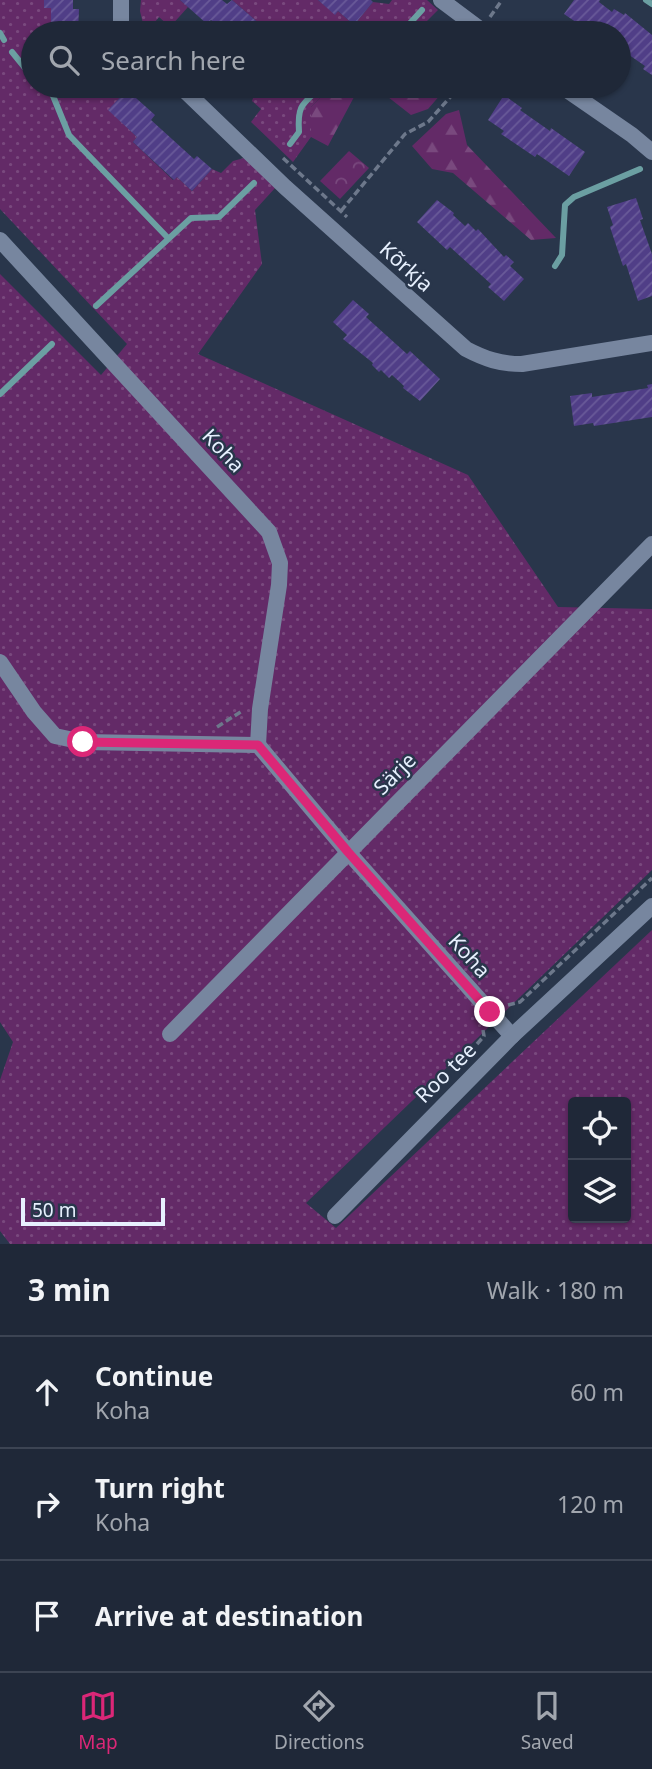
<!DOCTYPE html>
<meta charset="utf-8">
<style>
:root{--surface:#1f2838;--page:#273040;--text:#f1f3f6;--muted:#a1a6ae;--line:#3c4453;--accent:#db2777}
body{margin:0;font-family:"Noto Sans",sans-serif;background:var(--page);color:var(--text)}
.controls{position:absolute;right:21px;bottom:21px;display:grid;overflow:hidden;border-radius:7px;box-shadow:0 2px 5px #0004}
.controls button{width:63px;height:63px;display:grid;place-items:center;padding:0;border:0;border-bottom:2px solid var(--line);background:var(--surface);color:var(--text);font:35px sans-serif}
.scale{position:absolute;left:21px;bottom:18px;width:144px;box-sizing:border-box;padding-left:7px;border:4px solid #e7f0fe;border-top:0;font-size:19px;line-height:24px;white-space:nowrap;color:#e7f0fe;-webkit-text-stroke:5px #29364b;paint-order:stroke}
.stop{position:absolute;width:21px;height:21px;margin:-16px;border:5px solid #db2777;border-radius:50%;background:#fff}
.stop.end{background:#db2777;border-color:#fff;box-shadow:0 2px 7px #0008}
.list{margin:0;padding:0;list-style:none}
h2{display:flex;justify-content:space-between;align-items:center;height:91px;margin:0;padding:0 28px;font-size:30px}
h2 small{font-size:23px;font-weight:400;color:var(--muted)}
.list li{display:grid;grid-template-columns:46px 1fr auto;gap:21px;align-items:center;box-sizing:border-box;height:112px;padding:0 28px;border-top:2px solid var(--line)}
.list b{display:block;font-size:26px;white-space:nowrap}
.list p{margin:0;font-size:23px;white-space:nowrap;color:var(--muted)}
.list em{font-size:23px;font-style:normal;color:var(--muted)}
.icon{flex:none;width:38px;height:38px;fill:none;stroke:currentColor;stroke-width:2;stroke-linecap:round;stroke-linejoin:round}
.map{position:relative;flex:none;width:652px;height:1244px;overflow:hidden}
.search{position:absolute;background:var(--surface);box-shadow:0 2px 5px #0004;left:21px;right:21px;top:21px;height:77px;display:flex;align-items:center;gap:18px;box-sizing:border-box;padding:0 24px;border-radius:38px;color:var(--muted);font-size:26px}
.sheet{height:427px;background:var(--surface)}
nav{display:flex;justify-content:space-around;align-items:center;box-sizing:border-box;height:98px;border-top:2px solid var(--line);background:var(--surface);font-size:19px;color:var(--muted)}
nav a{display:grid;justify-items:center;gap:4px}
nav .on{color:var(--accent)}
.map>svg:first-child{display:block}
</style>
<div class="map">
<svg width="652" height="1244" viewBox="0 0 652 1244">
<defs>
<pattern id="grass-dots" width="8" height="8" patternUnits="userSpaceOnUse" patternTransform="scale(1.75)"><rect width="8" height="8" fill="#632a67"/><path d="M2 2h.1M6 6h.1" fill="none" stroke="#79497e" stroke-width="1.8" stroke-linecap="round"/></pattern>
<pattern id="forest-firs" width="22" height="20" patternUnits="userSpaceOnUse" patternTransform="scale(1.75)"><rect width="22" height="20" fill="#632a67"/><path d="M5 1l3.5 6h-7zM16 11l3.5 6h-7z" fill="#79497e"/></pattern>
<pattern id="park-crowns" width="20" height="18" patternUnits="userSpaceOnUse" patternTransform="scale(1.75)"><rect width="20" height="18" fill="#632a67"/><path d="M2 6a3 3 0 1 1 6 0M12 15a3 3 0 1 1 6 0" fill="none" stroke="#79497e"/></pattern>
<pattern id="building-hatch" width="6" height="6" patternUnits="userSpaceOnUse" patternTransform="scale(1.75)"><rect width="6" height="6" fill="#503e87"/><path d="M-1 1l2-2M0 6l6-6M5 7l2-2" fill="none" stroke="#695a99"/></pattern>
</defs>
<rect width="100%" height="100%" fill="#29364b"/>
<g fill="url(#grass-dots)" fill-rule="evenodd">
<path d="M0 0H44V7L51 8V33H33V86H122L127 90 109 110 137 137 133 142 173 180 177 177 192 191 212 169 221 173 233 161 244 158 276 187 255 210 262 264 198 354 468 475 558 607 652 609V870L306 1203 336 1228 652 930V1244H10L0 1231V1080L13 1042 0 1022V274L101 375 127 344 0 209ZM573 1102H626V1218H573Z"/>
<path d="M141 0H180L188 7 170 27 159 17 150 28H144L140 11Z"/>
<path d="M232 0H318L335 14 338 11 354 25 373 2 389 4 392 0H427L438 10 415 33H270Z"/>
<path d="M257 86H332L311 107V137L293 162 251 122 261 109 252 101Z"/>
</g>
<g fill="url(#forest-firs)">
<path d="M332 86H448L428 109 411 115 374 86 354 97 328 146 311 137V107Z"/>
<path d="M459 110 467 145 556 238 531 240 453 173 432 169 412 146 446 114Z"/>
</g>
<path fill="url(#park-crowns)" d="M349 151 369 168 340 199 320 181Z"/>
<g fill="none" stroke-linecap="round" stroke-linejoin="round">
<g stroke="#6b9fa2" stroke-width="6">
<path d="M646 0 652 4"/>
<path d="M0 33 4 40"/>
<path d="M401 33 422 10"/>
<path d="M12 52 25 68 33 73"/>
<path d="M49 86 69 135 168 238"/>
<path d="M290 144 299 132C297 104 303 104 322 86"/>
<path d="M555 266 562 255 565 205 574 197 640 169"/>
<path d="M96 306 191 218 219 217 254 183"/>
<path d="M0 394 52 344"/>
</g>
</g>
<g fill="url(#building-hatch)">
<path d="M44 0H73V9H79L78 33H51V8H44Z"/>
<path d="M180 0H222L227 4 232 0 270 33H226L211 20 207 24Z"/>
<path d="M318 0H371L373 2 354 25 338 11 335 15Z"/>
<path d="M574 0H600L599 2 612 12 614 9 624 15 625 13 652 35V75L643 69 645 66 619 48V33H592L564 14Z"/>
<path d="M127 90 155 115 151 120 194 159 197 156 212 169 192 191 177 177 174 180 133 142 137 137 108 110Z"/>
<path d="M504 95 522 108 520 110 550 131 551 128 585 152 569 176 537 154 535 157 501 134 504 131 488 120Z"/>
<path d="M636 198 643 219 640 220 652 254V296L638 301 626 264 623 266 610 227 613 225 607 207Z"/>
<path d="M437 200 454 213 453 215 465 226 468 223 476 231 478 229 504 257 506 255 514 262 510 266 524 279 504 301 488 287 491 284 450 247 447 250 417 222Z"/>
<path d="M353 300 369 314 366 317 407 354 410 351 440 379 420 401 403 388 404 386 392 375 389 378 381 370 379 372 372 365 373 363 343 339 347 335 333 322Z"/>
<path d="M652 384V417L594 426 593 423 574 426 570 396 592 393V397L648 388 647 385Z"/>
</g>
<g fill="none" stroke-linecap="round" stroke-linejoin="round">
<g stroke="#6d788b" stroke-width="3.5" stroke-dasharray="7 3.5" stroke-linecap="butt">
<path d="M490 17 502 0"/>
<path d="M500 24 512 33"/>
<path d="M283 158 347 217"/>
<path d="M341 211 405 134 428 122 460 86"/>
<path d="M217 727 242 711"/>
<path d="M508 1005 520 1002 652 878"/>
<path d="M477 1044 484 1036 483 1030"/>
</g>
<g stroke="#77869f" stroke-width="16">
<path d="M121 0V29L125 33"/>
<path d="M441 0 485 33"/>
<path d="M180 86 285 187 466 349C485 359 500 364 522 364L652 343"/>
<path d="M561 86 632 135 652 152"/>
<path d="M0 240 269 532 280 563 279 585 260 709 258 745"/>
<path d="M0 662 34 712 55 736 83 742 258 745 348 852 512 1036"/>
<path d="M170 1034 652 544"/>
<path d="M335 1216 512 1036 652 906"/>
</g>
</g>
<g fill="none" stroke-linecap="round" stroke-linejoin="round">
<path stroke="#db2777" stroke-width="9" d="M83 742 258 745 348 852 490 1012"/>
</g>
<g text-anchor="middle" stroke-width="5" stroke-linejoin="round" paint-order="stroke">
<g font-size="21" fill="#e7f0fe" stroke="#29364b">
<text transform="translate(406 267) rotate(42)" y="7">Kõrkja</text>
<text transform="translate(223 451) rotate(47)" y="7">Koha</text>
<text transform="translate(395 774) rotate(-45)" y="7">Särje</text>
<text transform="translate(469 956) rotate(48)" y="7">Koha</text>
<text transform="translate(446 1073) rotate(-45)" y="7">Roo tee</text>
</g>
</g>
</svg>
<div class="controls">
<button><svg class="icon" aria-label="locate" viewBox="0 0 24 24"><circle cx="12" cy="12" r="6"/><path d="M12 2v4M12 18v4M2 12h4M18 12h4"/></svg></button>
<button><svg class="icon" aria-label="layers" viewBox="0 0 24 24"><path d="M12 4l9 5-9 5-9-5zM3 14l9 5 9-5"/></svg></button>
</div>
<div class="scale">50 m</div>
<div class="stop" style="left:83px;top:742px"></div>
<div class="stop end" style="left:490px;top:1012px"></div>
<div class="search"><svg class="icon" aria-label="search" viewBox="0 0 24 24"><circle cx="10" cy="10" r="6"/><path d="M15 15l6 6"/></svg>Search here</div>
</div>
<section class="sheet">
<h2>3 min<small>Walk · 180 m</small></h2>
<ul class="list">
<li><svg class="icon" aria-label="ahead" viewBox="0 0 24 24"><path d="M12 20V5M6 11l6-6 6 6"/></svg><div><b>Continue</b><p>Koha</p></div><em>60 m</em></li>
<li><svg class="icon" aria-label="right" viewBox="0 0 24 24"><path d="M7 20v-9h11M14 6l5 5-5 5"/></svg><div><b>Turn right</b><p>Koha</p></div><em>120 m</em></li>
<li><svg class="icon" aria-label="arrive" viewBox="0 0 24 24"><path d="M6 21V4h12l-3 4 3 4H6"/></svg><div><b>Arrive at destination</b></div></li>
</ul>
</section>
<nav>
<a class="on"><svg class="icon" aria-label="map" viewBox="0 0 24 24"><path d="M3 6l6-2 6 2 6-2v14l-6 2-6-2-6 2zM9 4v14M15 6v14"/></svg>Map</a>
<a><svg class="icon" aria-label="directions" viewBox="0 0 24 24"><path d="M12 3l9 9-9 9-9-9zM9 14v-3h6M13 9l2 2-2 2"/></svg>Directions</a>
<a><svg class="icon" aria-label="saved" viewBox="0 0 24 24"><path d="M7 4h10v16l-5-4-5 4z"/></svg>Saved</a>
</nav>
